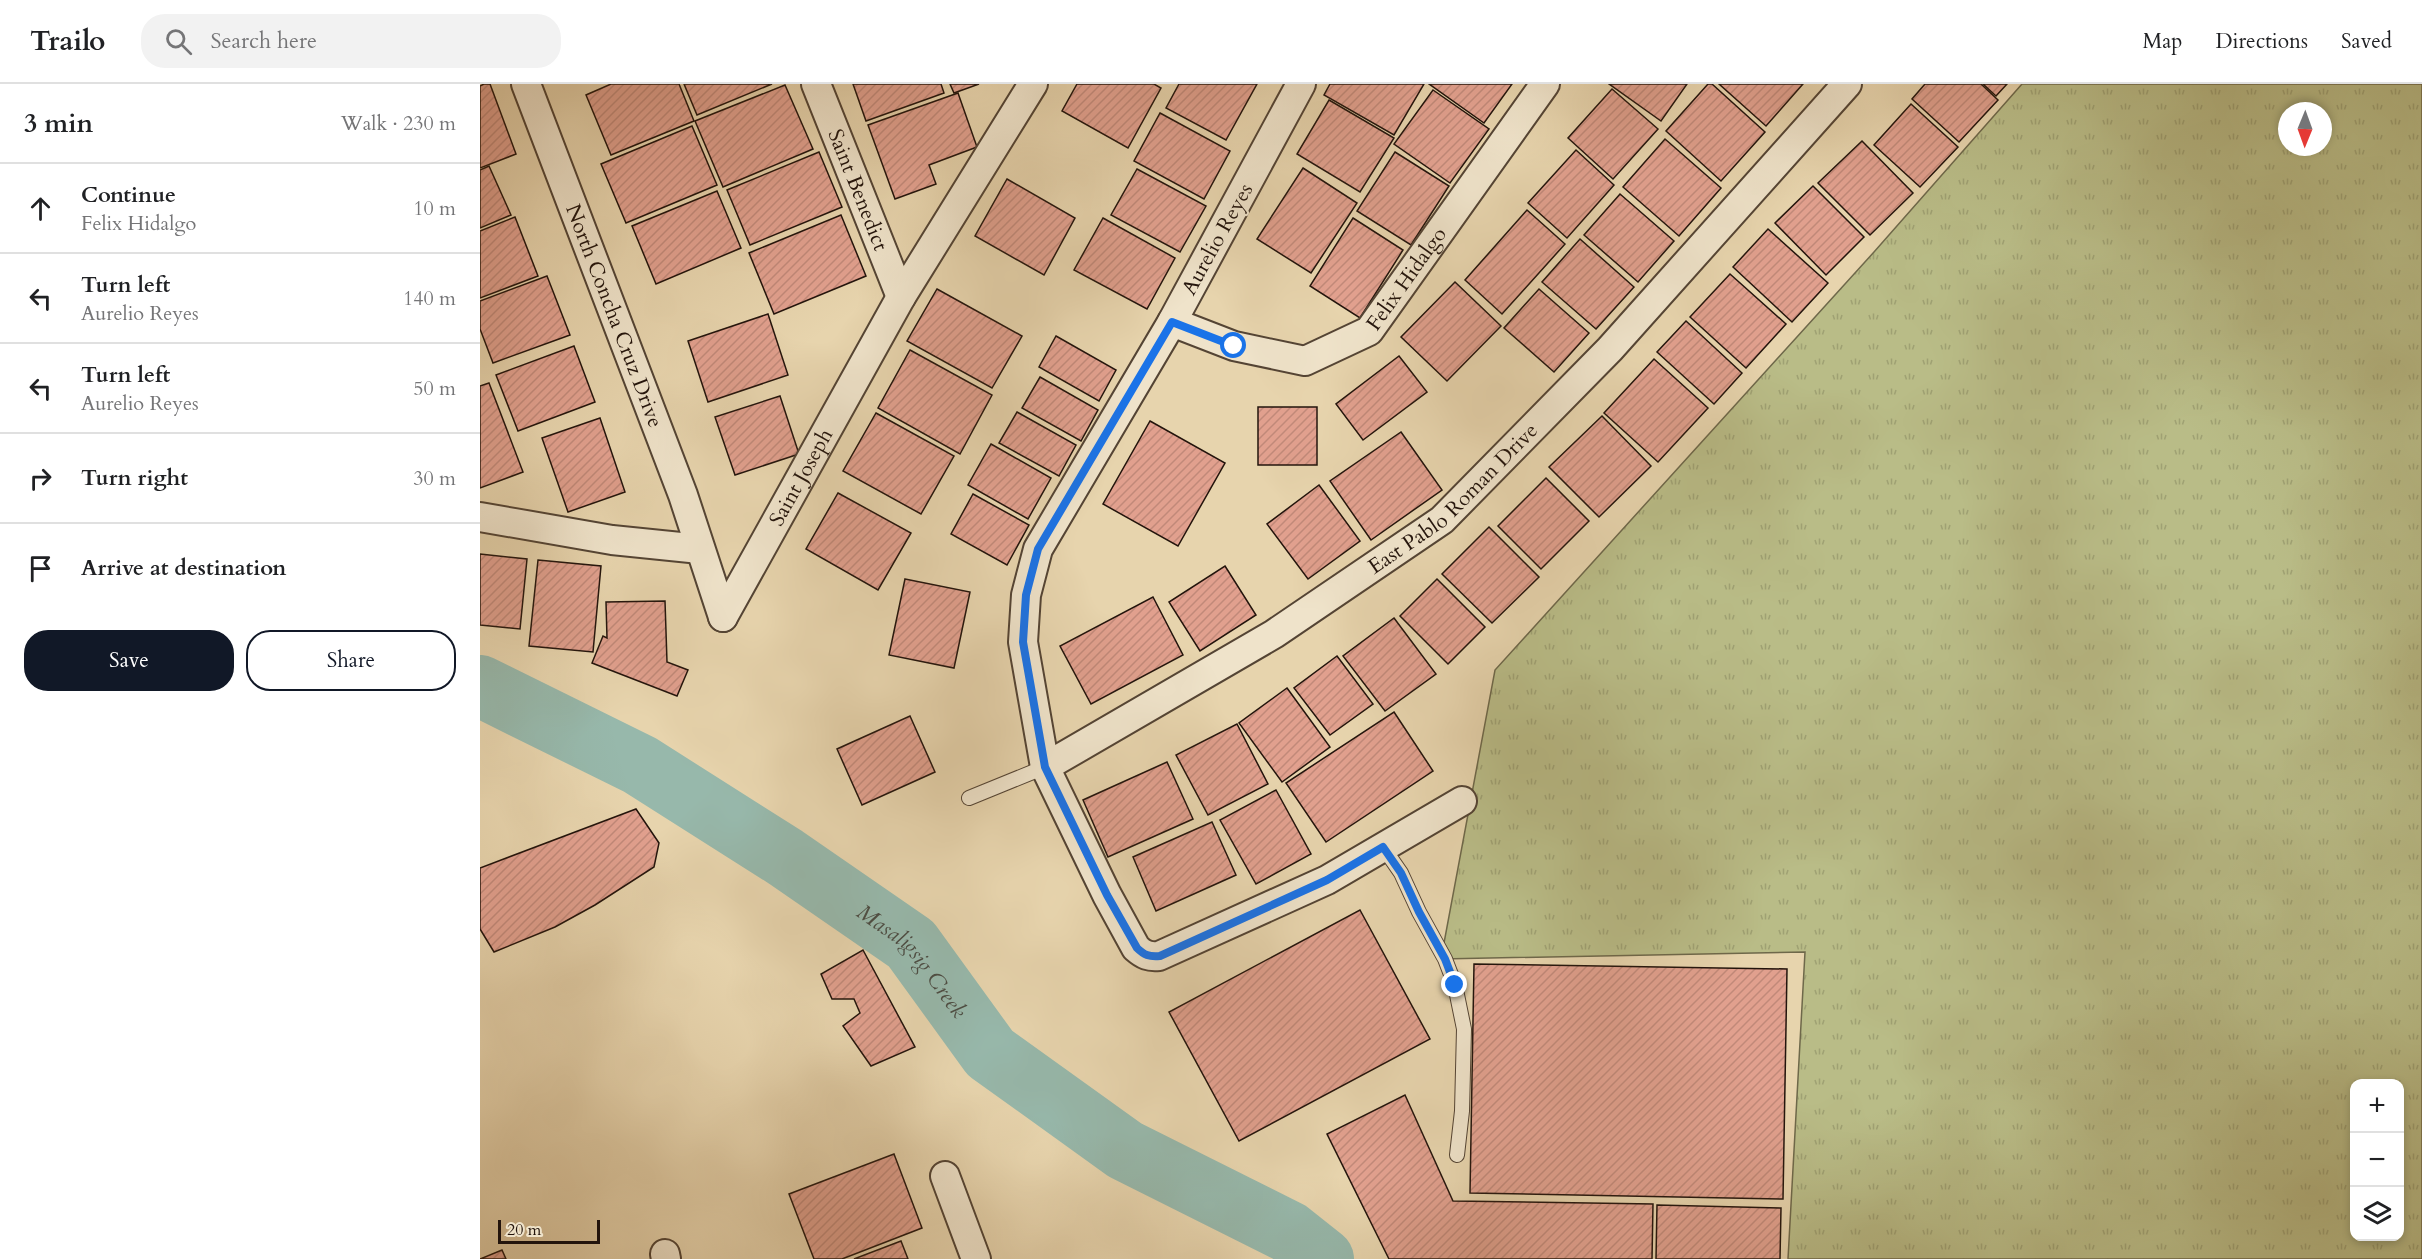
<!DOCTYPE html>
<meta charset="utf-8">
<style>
:root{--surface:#fff;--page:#f2f2f2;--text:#202124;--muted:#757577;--line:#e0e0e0;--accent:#111827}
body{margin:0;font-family:Cardo,serif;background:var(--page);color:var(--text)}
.controls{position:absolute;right:18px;bottom:18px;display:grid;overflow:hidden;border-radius:12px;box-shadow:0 3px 9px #0003}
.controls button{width:54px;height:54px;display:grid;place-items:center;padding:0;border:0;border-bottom:2px solid var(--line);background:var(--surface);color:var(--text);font:30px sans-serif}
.compass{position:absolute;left:1798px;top:18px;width:54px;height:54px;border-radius:50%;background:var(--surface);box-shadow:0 3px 9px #0003;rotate:181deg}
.scale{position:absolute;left:18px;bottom:15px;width:102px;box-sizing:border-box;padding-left:6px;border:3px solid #23140c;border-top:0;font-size:16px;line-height:21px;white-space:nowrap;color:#23140c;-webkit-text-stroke:4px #efe3ca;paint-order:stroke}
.stop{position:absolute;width:18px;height:18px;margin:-14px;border:4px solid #1a73e8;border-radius:50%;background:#fff}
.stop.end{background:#1a73e8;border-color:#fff;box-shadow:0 2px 6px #0008}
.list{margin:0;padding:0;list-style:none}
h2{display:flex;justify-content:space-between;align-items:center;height:78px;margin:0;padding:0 24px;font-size:26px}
h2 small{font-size:20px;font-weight:400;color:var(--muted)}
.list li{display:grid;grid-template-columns:39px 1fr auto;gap:18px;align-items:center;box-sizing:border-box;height:90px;padding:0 24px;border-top:2px solid var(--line)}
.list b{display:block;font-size:22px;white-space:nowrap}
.list p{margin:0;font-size:20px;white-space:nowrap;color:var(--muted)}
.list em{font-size:20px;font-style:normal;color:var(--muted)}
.actions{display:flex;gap:12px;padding:18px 24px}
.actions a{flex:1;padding:14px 0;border:2px solid var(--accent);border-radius:24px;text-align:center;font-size:21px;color:var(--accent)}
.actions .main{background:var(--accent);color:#fff}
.icon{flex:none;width:33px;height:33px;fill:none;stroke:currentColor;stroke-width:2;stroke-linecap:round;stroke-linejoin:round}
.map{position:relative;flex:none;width:1942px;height:1175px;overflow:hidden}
header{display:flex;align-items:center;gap:36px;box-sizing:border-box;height:84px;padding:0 30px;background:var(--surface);border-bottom:2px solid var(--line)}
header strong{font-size:28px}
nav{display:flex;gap:33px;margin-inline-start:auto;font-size:21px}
.search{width:420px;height:54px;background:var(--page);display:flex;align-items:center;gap:15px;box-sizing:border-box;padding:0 21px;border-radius:24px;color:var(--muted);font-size:22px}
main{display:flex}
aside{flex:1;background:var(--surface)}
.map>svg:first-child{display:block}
</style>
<header>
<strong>Trailo</strong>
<div class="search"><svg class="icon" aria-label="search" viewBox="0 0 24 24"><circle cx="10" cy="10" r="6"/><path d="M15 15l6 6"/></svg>Search here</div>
<nav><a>Map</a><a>Directions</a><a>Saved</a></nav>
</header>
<main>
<aside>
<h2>3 min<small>Walk · 230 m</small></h2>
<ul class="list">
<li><svg class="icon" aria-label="ahead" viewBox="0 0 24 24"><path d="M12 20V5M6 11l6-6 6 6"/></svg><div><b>Continue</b><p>Felix Hidalgo</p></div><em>10 m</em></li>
<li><svg class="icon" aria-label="left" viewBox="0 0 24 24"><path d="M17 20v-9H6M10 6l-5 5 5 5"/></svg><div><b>Turn left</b><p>Aurelio Reyes</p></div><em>140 m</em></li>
<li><svg class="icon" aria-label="left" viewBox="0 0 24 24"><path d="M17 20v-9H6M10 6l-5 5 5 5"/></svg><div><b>Turn left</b><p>Aurelio Reyes</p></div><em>50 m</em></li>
<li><svg class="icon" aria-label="right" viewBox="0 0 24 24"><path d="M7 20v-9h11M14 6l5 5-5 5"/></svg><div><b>Turn right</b></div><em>30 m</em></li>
<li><svg class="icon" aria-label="arrive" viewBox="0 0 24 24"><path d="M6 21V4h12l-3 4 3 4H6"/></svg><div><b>Arrive at destination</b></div></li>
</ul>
<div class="actions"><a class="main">Save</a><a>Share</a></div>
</aside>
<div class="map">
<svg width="1942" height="1175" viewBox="0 0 1942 1175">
<defs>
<pattern id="grass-tufts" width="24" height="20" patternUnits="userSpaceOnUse" patternTransform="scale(1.5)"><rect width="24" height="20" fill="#b9bc87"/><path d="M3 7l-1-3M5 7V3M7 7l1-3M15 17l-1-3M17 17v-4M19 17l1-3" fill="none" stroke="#9fa173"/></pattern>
<pattern id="building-hatch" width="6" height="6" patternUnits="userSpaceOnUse" patternTransform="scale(1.5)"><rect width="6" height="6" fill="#e1a08e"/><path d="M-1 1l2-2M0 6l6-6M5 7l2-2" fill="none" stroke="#c18979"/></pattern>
</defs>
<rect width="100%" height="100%" fill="#e7d4ad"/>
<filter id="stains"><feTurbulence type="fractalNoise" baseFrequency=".00333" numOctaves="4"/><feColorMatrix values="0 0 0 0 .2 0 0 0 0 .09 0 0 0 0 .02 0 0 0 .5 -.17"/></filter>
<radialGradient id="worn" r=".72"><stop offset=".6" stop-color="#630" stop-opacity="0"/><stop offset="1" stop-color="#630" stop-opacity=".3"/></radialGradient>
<path fill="url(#grass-tufts)" stroke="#6e684a" stroke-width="1.5" fill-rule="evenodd" d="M1542 0H1942V1175H1308L1325 868 961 875 1015 586 1394 168ZM1807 27H1843V63H1807ZM1874 1000H1920V1152H1874Z"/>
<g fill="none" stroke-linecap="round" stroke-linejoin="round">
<path stroke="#97b8ab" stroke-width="62" id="s1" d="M0 602 160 681 305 773 431 860 510 969 645 1066 809 1148 843 1175"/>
</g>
<g fill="url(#building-hatch)" stroke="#23140c" stroke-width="1.5">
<path d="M4 0H10L36 70 0 84V2Z"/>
<path d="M131 0H199L214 37 131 71 106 11Z"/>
<path d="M204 0H292L217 31Z"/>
<path d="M373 0H461L464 9 386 37Z"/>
<path d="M470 0H499L474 9Z"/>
<path d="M597 0H674L681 4 648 64 582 27Z"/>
<path d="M699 0H777L746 56 686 24Z"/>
<path d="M850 0H944L914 51 844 11Z"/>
<path d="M949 0H1032L1004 39Z"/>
<path d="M1129 0H1207L1181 37Z"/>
<path d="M1228 0H1232L1285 48 1241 97 1186 47Z"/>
<path d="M1239 0H1323L1286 42Z"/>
<path d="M1445 0H1501L1518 16 1479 58 1432 15Z"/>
<path d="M1503 0H1527L1516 12Z"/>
<path d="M305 1 333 65 243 103 215 37Z"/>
<path d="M1132 5 1178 45 1133 95 1088 54Z"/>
<path d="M953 6 1009 45 970 99 914 60Z"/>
<path d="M478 9 497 63 449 81 456 100 415 115 388 41Z"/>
<path d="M849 16 914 54 880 108 817 70Z"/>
<path d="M1431 20 1478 63 1440 103 1394 61Z"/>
<path d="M680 29 750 67 724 115 654 77Z"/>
<path d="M212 42 237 101 146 139 121 80Z"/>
<path d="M1185 55 1241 104 1199 152 1143 103Z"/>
<path d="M1382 57 1433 109 1390 151 1338 99Z"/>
<path d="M1096 66 1134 101 1087 154 1048 119Z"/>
<path d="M339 68 362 123 270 161 247 106Z"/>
<path d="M915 68 969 102 931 161 877 127Z"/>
<path d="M9 82 31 131 0 144V86Z"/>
<path d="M823 84 877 119 831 189 777 155Z"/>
<path d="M657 85 726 122 700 168 631 131Z"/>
<path d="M527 95 595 134 564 191 495 152Z"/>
<path d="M1333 102 1384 153 1346 191 1295 139Z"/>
<path d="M237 107 261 164 176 200 152 142Z"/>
<path d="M1140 110 1194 157 1158 198 1104 151Z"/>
<path d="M1047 126 1085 160 1022 230 985 196Z"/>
<path d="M361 131 386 192 294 230 269 169Z"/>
<path d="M35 133 58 192 0 214V147Z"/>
<path d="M623 134 695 174 667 225 594 186Z"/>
<path d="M873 134 923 166 880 234 830 202Z"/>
<path d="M1288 145 1348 199 1312 238 1253 183Z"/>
<path d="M1100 155 1154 203 1116 245 1062 198Z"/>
<path d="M1250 190 1306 240 1266 284 1210 233Z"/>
<path d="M67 192 90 251 13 279 0 245V217Z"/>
<path d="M975 198 1021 242 967 297 921 253Z"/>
<path d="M457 205 542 252 512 304 427 257Z"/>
<path d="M1059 205 1109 249 1074 288 1024 244Z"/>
<path d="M288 230 308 291 228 318 208 257Z"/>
<path d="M1206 237 1262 289 1234 320 1177 268Z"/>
<path d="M576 252 636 286 619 317 559 283Z"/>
<path d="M94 262 115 318 38 347 16 291Z"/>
<path d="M430 266 512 311 480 370 398 324Z"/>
<path d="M919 272 947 308 883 356 856 320Z"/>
<path d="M1174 275 1228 324 1178 378 1124 329Z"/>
<path d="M560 293 618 326 601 357 542 324Z"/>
<path d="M9 299 43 388 0 404V302Z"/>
<path d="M300 312 319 370 255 391 235 333Z"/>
<rect x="778" y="323" width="59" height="58"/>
<path d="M537 328 596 361 579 392 519 359Z"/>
<path d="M396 329 474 372 441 430 363 387Z"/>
<path d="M1122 332 1171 382 1119 433 1069 383Z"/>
<path d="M120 334 145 408 88 428 62 354Z"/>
<path d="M670 337 745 379 698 462 623 420Z"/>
<path d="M921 348 962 406 891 456 850 397Z"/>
<path d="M511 360 571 394 548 435 488 401Z"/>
<path d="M1066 394 1109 437 1061 485 1018 442Z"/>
<path d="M839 401 880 457 828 495 787 440Z"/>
<path d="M358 409 431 449 398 506 326 465Z"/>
<path d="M493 410 549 441 527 481 471 450Z"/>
<path d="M1009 443 1059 493 1012 539 962 490Z"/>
<path d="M0 470 47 475 40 545 0 541Z"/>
<path d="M58 476 121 482 113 568 49 562Z"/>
<path d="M745 482 776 531 720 567 689 518Z"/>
<path d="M425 495 490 508 474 584 409 571Z"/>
<path d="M957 495 1005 543 968 580 920 532Z"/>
<path d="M673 513 703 571 611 620 580 562Z"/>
<path d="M185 517 187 578 208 586 197 612 112 579 123 552 127 554 126 518Z"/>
<path d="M914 534 956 590 905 627 863 572Z"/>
<path d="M857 572 893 620 850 651 814 604Z"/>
<path d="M807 604 850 663 802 698 759 639Z"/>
<path d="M914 628 953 687 846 758 806 699Z"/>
<path d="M430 632 455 688 382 721 357 665Z"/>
<path d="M757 640 788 700 728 731 696 671Z"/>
<path d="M687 678 713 735 628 773 603 716Z"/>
<path d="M796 706 831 770 776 800 740 736Z"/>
<path d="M156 725 179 759 174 783 115 821 75 843 14 868 0 845V784Z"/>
<path d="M732 738 756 791 676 827 653 773Z"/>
<path d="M880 826 950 955 759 1057 689 928Z"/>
<path d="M383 866 435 963 391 982 363 942 380 929 374 915H352L341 890Z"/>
<path d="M994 880 1307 885 1303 1115 990 1109Z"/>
<path d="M925 1011 973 1117 1173 1120 1172 1175H909L847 1050Z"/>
<path d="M414 1070 442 1144 362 1175H334L309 1110Z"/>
<path d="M1177 1121 1301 1124 1300 1175H1176Z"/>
<path d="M421 1157 428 1175H374Z"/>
<path d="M22 1166 26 1175H0Z"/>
</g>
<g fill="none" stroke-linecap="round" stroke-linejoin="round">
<g stroke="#544434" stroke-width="16">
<g id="service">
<path d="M489 714 565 683"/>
<path d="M903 763 921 789 939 828 965 875 975 901 984 945 982 1027 977 1071"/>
</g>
</g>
<g stroke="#544434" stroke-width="32">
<g id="minor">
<path id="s2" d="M46 0 203 411 243 533"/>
<path id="s3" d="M336 0 421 213"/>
<path d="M821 0 692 238 558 465 546 511 543 558 565 683 627 811 656 864C664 871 669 873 679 872L847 796 982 717"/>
<path id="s4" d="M692 238 754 262 825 277 889 247 1065 0"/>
<path d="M0 433 132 456 220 465"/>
<path id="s5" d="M243 533 421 213 553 0"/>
<path id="s6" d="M565 683 794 550 962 436 1130 265 1367 0"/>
<path d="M465 1092 496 1175"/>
<path d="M185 1170 186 1175"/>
</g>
</g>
<use href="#service" stroke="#efe3ca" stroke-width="14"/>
<use href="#minor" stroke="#efe3ca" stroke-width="28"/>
</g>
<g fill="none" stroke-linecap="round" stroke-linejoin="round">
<path stroke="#1a73e8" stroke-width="8" d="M754 262 692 238 558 465 546 511 543 558 565 683 627 811 657 864C664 871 669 873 680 872L847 796 903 763 921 789 939 828 965 875 975 901"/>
</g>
<g text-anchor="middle" stroke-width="4.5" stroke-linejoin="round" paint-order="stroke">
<g font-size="21" fill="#23140c" stroke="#efe3ca">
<text dy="7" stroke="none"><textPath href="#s3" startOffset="114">Saint Benedict</textPath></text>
<text transform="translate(737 155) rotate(-61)" y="7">Aurelio Reyes</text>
<text dy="7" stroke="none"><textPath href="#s4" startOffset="274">Felix Hidalgo</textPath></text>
<text dy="7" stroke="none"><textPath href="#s2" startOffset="248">North Concha Cruz Drive</textPath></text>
<text dy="7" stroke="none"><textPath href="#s5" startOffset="160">Saint Joseph</textPath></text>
<text dy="7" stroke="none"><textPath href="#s6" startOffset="490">East Pablo Roman Drive</textPath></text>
</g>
<g font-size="22" font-style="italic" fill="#4c4d44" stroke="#efe3ca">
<text dy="8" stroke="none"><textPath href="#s1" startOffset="516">Masaligsig Creek</textPath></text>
</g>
</g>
<rect width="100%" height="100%" filter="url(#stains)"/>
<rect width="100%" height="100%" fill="url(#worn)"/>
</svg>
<div class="controls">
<button>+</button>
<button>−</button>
<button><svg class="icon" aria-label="layers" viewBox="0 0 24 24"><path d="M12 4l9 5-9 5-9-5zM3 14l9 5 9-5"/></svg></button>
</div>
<svg class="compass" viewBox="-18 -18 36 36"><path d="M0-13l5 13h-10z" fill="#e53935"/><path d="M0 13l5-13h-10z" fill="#757577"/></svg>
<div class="scale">20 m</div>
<div class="stop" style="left:754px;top:262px"></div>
<div class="stop end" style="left:975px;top:901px"></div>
</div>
</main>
